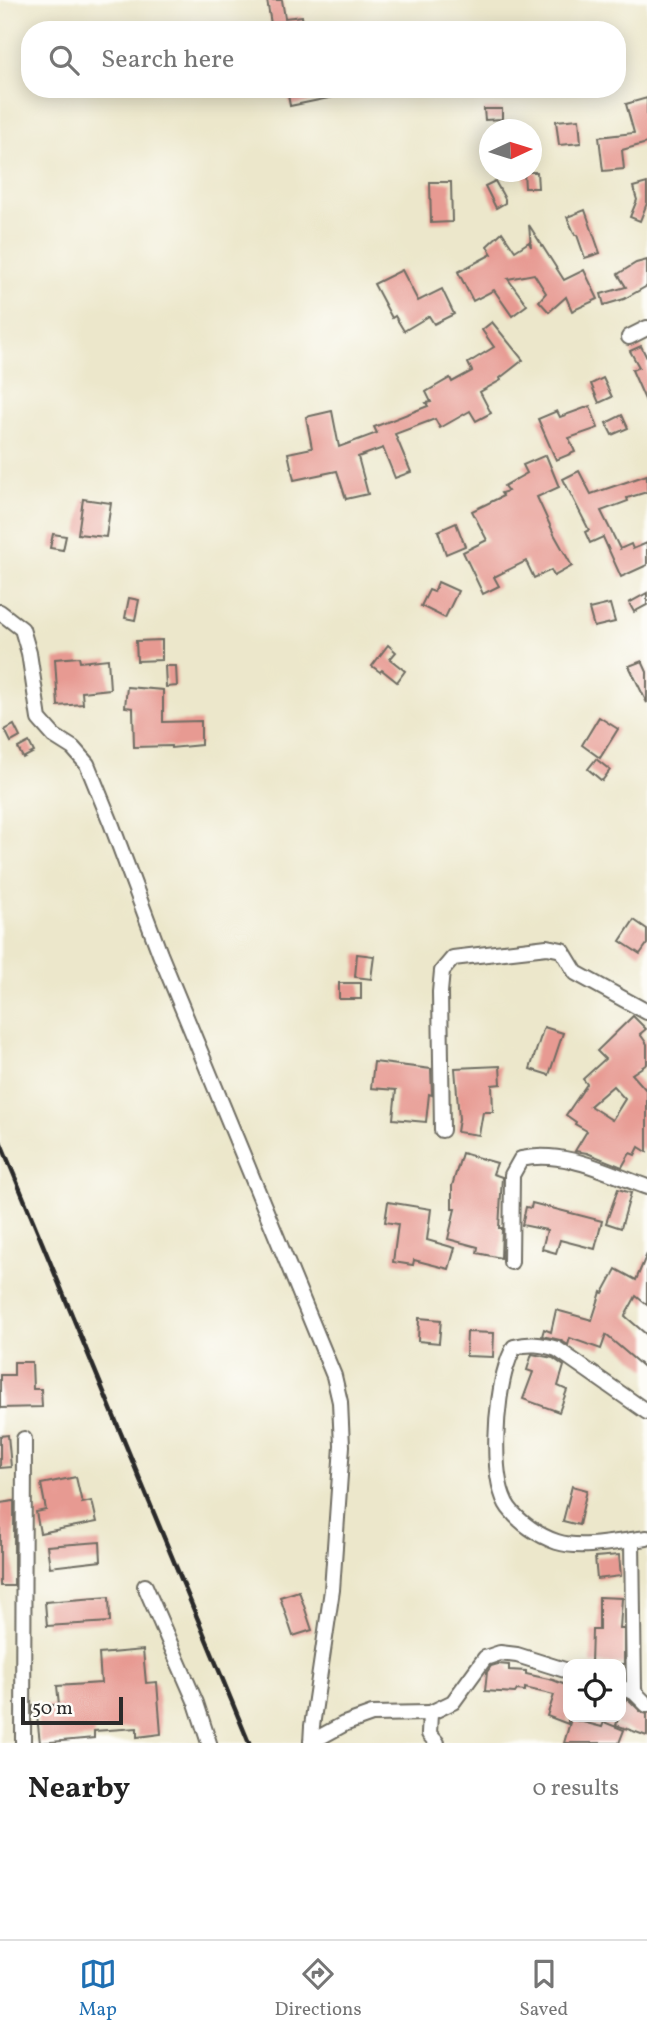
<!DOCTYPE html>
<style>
:root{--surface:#fff;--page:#f6f6f6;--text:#222;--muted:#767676;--line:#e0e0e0;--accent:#1f6fb2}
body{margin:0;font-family:Vollkorn,serif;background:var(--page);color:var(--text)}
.controls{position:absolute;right:21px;bottom:21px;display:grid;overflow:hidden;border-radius:14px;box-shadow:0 4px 18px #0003}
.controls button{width:63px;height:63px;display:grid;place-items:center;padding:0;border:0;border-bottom:2px solid var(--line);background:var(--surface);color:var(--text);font:35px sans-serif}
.compass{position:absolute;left:479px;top:119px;width:63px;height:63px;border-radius:50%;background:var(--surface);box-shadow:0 4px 18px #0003;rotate:86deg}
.scale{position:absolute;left:21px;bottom:18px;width:102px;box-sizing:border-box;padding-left:7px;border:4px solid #2b2b2b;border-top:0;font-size:19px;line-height:24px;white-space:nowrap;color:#2b2b2b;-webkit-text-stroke:5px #fdfcf7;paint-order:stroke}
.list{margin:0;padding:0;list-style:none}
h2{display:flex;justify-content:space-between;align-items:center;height:91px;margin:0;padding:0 28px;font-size:30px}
h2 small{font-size:23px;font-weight:400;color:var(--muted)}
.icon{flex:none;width:38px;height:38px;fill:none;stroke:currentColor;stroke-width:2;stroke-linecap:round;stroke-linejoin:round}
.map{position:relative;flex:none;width:647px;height:1743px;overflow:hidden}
.search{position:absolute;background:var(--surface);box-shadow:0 4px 18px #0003;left:21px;right:21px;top:21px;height:77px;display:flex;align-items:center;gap:18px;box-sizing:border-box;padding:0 24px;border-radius:28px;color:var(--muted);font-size:26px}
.sheet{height:196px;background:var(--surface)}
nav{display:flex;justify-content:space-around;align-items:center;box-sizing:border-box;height:98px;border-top:2px solid var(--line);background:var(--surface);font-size:19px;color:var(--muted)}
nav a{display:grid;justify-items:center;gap:4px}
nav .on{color:var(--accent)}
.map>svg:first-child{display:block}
</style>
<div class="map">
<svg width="647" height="1743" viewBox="0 0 647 1743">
<rect width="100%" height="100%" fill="#fdfcf7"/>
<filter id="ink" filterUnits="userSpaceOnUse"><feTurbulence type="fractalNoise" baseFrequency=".0143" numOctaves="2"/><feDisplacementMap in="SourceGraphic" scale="14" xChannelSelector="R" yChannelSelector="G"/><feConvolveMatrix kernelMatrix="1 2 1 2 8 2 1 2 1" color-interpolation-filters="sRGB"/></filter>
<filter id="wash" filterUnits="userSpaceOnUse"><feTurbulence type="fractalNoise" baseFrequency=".00686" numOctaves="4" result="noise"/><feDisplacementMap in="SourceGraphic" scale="28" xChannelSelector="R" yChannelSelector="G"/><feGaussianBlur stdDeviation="1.57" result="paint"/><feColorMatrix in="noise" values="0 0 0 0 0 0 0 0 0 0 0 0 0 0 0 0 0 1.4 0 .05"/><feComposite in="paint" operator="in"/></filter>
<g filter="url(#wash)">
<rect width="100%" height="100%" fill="#ece7cb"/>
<g id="blocks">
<g fill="#e79a92" fill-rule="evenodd">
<path d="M267 0H282L285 18 302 16 304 30H272Z"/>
<path d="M287 89H348V94L290 106Z"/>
<path d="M647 98V143L622 150 624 169 603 171 599 137 634 133 626 104Z"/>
<path d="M484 109H502V119L485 120Z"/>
<path d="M579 119 581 143 559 145 556 121Z"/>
<path d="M524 172H537L538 188H525Z"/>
<path d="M495 181 505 199V203L496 208 485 186Z"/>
<path d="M430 182H451L452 222 431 223Z"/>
<path d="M647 183V203L640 221 630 217 637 200 633 187Z"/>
<path d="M585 210 600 253 585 258 577 235H575L567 217Z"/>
<path d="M529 225 564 280 584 270 598 299 572 311 566 297 549 312 539 301 546 293 534 274 508 279 527 305 512 316 494 290 473 301 458 272 492 254 487 246 502 232 515 251 529 242 531 247Z"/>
<path d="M647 260V286L624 299 604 305 601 294 626 287 618 274 636 263Z"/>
<path d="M402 270 418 301 442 289 454 314 434 324 429 316 404 331 395 316 392 318 374 284Z"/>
<path d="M492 322 523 360 500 378 501 380 480 392 491 413 476 421 470 411 440 428 435 419 395 434 411 472 395 478 383 448 358 457 368 494 346 499 337 471 294 480 288 453 312 448 306 417 332 411 339 447 377 433 374 427 428 406 426 403 431 402 426 392 450 378 452 382 472 371 468 363 494 347 482 330Z"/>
<path d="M641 346 647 358V404L632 370 639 367 630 351Z"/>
<path d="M603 378 612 397 599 403 591 384Z"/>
<path d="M590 406 598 428 569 438 575 452 556 460 538 419 557 411 560 417Z"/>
<path d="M622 415 628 428 612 435 606 423Z"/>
<path d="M546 455 559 487 537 497 554 534 572 566 554 576 551 570 534 578 526 561 494 577 499 586 483 594 463 552 487 540 472 511 503 496 501 493 508 491 504 486 527 473 523 465Z"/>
<path d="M579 471 591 494 647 475V492L627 498 628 501 601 511 620 549 631 544 633 549 647 543V565L621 577 603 537 590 543 585 532 589 530 563 479Z"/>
<path d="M83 499 111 503 106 537 78 534Z"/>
<path d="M456 523 465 546 446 554 438 531Z"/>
<path d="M53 534 66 536 63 550 50 548Z"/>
<path d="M438 582 458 591 445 618 421 606 429 590 434 592Z"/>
<path d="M647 593V605L634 612 629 603Z"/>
<path d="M129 598 139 600 135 620 125 618Z"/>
<path d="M610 604 615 622 594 627 589 609Z"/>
<path d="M162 640V660L137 661 136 641Z"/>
<path d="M388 645 396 652 390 659 405 671 397 682 382 670 380 672 372 666Z"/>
<path d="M79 657 80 662 108 659 110 689 82 692 83 704 58 706 55 659Z"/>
<path d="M642 661 647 672V703L629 666Z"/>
<path d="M165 666H176L177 686 166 687Z"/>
<path d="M127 687 163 690V722L201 721V745L171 748V746L134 747 133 708 125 707Z"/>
<path d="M599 717 618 729 600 758 582 745Z"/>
<path d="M14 725 20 737 11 742 5 730Z"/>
<path d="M29 742 34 752 23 758 18 748Z"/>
<path d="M596 759 610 770 602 781 588 769Z"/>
<path d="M634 920 647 929V944L640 954 620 941Z"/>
<path d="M357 954 374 956 371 979 355 977Z"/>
<rect x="339" y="983" width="22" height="16"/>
<path d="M633 1016 646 1029 640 1034 647 1044V1064L632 1074 647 1091V1152L639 1147 635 1155 630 1153 622 1167 587 1153 575 1151 587 1131 575 1124 576 1122 566 1115 587 1084 583 1079 605 1059 597 1051ZM613 1086 625 1099 612 1120 590 1106Z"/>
<path d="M544 1027 563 1033 549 1075 530 1069Z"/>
<path d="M374 1062 431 1069 432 1095 429 1094 426 1122 393 1119 396 1090 371 1088Z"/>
<path d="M500 1066 501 1084 492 1085 493 1112H483L479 1135 457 1132 459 1119 455 1068Z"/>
<path d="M462 1153 497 1163 493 1174 502 1177 499 1228H502L501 1258 477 1253 478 1247 448 1239 455 1209H452V1186Z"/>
<path d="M618 1189 631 1193 621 1228 606 1223Z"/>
<path d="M388 1202 431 1209 427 1240 455 1248 449 1269 414 1260 413 1265 393 1262 398 1224 385 1222Z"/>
<path d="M532 1203 602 1221 595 1249 560 1240 556 1253 542 1249 547 1230 522 1225 526 1207 531 1208Z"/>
<path d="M647 1254V1305L636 1296 625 1316 647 1335V1370L606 1335 601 1349 570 1338 568 1345 560 1340 542 1336 544 1329 551 1332 556 1310 592 1320 601 1292 603 1293 616 1269 636 1280Z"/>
<path d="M419 1318 441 1320 439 1343 418 1341Z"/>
<path d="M467 1332 494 1333 493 1357 466 1356Z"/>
<path d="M532 1354 553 1358 564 1366 558 1386 567 1390 559 1412 523 1399 533 1372 527 1370Z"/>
<path d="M14 1362H32L33 1389H41L42 1407 0 1408V1375H14Z"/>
<path d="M8 1435 11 1467 0 1468V1436Z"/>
<path d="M76 1477 82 1503 92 1501 97 1522 40 1533 36 1512 46 1510 41 1484Z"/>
<path d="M572 1486 587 1490 579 1525 563 1521Z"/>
<path d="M14 1501V1586H0V1503Z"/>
<path d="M100 1542 101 1561 50 1567 47 1546Z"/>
<path d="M619 1555 621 1576 597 1579 595 1557Z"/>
<path d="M299 1591 312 1630 293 1636 280 1597Z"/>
<path d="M109 1597 110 1622 47 1626 45 1602Z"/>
<path d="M599 1597 622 1598 620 1629H624V1664H591L592 1630H599Z"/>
<path d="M143 1650 146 1683 157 1682 161 1734 137 1737V1728L94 1731V1738L40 1743 37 1716H33V1705H59L57 1686 101 1683 99 1654Z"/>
<path d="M498 1664 509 1665V1670L526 1671V1674L553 1680 568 1686V1724L547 1716 554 1695 525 1688V1691L517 1690 515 1693 485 1691 487 1672 491 1666Z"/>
<path d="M625 1699 629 1700 641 1712 647 1714V1736L616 1725 619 1717H621Z"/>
<path d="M571 1719 602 1727 604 1722 624 1730 619 1743H564Z"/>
</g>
</g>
</g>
<g filter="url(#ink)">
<use href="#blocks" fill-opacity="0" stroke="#6f6d63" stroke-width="2"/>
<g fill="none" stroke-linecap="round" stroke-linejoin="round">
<g stroke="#6f6d63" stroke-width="18">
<g id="minor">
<path d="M629 337 647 328"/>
<path d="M0 612 22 629 29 653 39 719 54 736 73 748 87 764 111 823 160 954 334 1376 340 1402 342 1446 332 1590 312 1726 311 1743"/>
<path d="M442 1130 440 992 442 971 453 958 547 947 562 950 576 973 647 1012"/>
<path d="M511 1262 512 1175 521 1159C563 1149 608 1173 647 1187"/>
<path d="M647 1412 557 1349C541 1344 530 1343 514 1347 511 1353 508 1360 506 1367 496 1399 489 1480 509 1508 520 1523 539 1536 557 1542 582 1550 620 1541 647 1538"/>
<path d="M632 1540 634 1692"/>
<path d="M145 1586 196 1703 209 1743"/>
<path d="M621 1688 634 1692 647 1705"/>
<path d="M311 1742 344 1724 372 1714 430 1713"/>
<path d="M23 1743 24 1439"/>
<path d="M437 1743 429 1734 430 1713 453 1702 485 1658 500 1653 517 1655 568 1671"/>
</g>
</g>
<use href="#minor" stroke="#fff" stroke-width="14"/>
<path stroke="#2b2b2b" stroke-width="4.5" d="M0 1141 249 1743"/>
</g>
</g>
</svg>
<div class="controls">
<button><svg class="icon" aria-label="locate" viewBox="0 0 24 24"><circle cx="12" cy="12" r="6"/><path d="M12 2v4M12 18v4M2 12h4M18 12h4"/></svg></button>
</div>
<svg class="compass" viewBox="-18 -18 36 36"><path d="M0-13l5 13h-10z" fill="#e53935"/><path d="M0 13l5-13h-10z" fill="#767676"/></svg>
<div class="scale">50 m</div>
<div class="search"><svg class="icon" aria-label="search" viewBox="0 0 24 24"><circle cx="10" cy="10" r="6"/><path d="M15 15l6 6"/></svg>Search here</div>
</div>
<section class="sheet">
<h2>Nearby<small>0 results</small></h2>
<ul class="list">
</ul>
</section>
<nav>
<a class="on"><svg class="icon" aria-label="map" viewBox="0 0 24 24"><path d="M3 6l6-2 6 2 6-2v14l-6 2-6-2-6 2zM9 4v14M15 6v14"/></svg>Map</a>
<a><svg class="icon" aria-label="directions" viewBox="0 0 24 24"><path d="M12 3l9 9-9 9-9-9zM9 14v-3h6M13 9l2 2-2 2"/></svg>Directions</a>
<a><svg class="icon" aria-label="saved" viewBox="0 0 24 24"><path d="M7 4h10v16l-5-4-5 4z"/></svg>Saved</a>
</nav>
